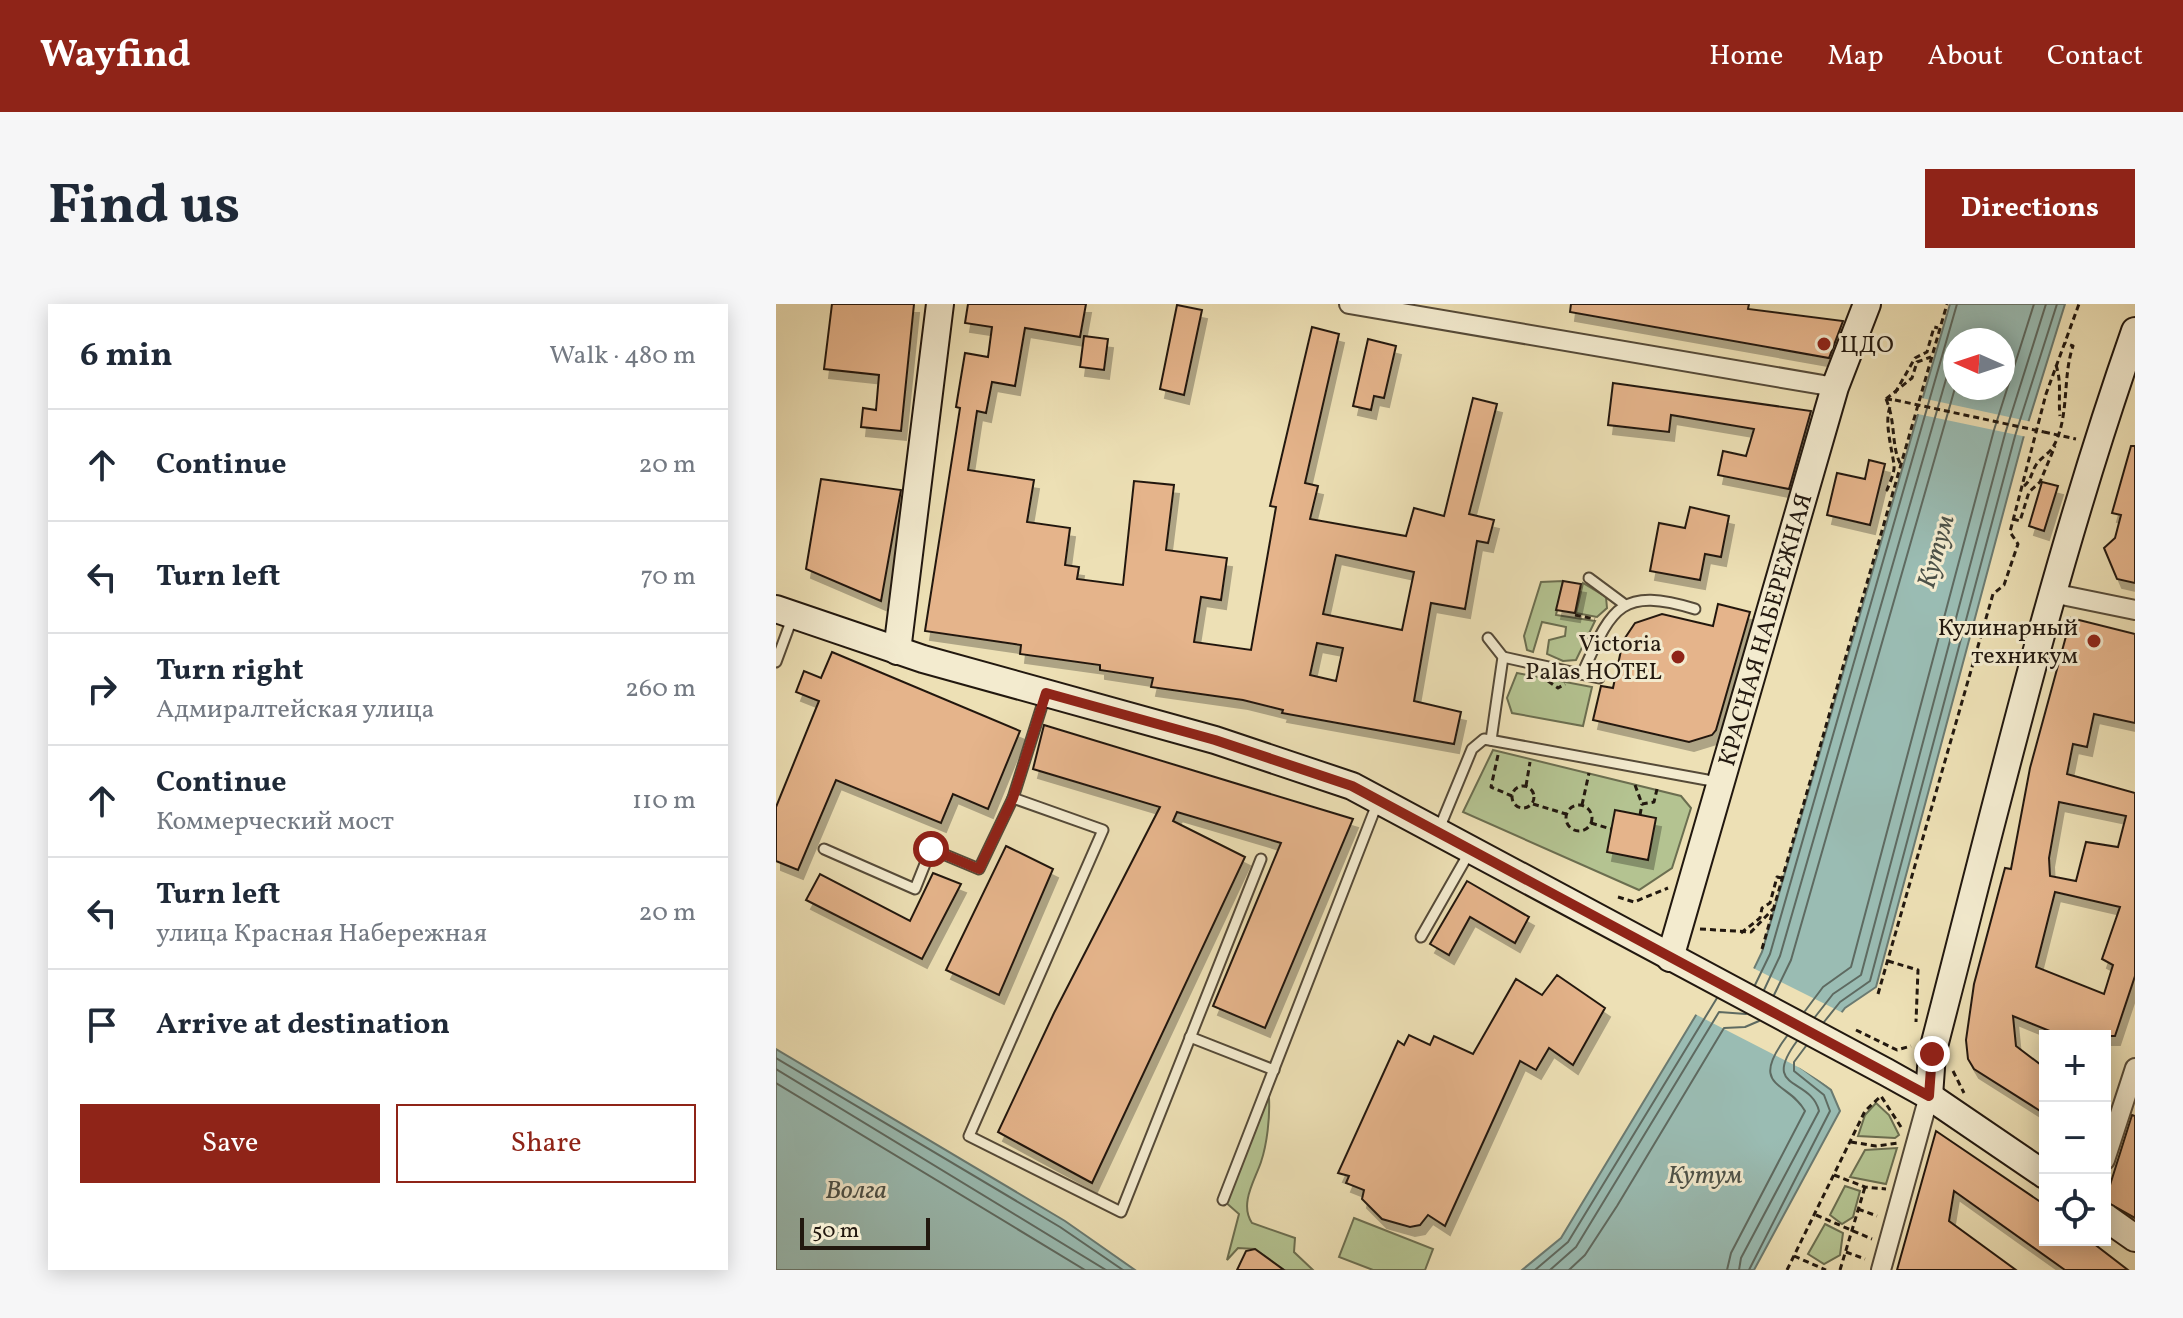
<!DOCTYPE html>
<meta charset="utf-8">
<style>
:root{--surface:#fff;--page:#f6f6f7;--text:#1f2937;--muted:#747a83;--line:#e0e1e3;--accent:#8f2418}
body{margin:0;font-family:Vollkorn,serif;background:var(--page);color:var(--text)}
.controls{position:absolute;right:24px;bottom:24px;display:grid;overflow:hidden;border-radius:0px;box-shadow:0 4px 20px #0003}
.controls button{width:72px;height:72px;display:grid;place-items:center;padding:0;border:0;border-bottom:2px solid var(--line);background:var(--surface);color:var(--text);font:40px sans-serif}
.compass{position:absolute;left:1167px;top:24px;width:72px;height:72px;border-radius:50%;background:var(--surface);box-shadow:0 4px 20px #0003;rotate:273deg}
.scale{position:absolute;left:24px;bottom:20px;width:130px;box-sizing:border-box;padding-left:8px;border:4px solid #22180f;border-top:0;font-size:22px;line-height:28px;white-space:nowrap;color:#22180f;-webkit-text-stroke:6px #f3ebcf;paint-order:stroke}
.stop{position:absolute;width:24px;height:24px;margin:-18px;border:6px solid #8f2418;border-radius:50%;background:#fff}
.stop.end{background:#8f2418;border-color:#fff;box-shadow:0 2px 8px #0008}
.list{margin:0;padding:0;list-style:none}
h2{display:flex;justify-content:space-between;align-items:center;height:104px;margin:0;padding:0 32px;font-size:34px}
h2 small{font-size:26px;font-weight:400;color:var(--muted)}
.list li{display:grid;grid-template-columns:52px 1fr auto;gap:24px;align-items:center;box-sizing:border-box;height:112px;padding:0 32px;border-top:2px solid var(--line)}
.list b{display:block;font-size:30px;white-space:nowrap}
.list p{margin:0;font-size:26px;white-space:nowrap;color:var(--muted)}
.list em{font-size:26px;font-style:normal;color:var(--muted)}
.actions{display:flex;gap:16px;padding:24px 32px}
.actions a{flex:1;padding:18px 0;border:2px solid var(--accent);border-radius:0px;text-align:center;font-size:28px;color:var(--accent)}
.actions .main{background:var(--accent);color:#fff}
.icon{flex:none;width:44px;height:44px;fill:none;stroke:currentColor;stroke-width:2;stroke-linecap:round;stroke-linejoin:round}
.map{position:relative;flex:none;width:1359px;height:966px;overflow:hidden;border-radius:0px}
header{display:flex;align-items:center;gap:48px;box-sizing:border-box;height:112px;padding:0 40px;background:var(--accent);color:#fff}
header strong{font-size:38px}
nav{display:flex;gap:44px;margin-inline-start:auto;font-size:28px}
.intro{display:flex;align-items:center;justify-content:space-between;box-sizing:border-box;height:192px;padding:0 48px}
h1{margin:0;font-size:56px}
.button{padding:20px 36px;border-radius:0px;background:var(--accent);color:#fff;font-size:28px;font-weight:700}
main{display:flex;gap:48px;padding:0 48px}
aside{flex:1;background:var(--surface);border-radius:0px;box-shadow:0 4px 20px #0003}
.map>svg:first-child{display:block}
</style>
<header>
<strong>Wayfind</strong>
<nav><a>Home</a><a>Map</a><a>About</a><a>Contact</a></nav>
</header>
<div class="intro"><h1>Find us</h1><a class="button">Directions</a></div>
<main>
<aside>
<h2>6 min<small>Walk · 480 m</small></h2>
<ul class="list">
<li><svg class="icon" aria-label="ahead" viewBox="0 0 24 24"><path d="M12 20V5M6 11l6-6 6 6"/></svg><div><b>Continue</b></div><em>20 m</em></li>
<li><svg class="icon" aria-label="left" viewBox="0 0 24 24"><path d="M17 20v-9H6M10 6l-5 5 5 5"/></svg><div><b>Turn left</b></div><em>70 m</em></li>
<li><svg class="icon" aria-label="right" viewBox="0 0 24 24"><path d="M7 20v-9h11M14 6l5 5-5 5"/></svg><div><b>Turn right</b><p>Адмиралтейская улица</p></div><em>260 m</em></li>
<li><svg class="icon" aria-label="ahead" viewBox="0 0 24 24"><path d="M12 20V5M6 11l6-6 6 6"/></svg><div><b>Continue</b><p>Коммерческий мост</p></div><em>110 m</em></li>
<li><svg class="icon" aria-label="left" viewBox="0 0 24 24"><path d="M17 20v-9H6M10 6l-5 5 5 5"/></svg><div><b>Turn left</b><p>улица Красная Набережная</p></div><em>20 m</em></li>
<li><svg class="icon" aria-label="arrive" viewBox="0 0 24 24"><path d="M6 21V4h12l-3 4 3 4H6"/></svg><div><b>Arrive at destination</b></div></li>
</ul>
<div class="actions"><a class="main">Save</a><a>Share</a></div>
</aside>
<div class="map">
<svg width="1359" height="966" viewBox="0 0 1359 966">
<defs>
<filter id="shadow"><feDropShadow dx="5" dy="9" stdDeviation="0" flood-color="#0004"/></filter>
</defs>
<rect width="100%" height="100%" fill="#ede0b5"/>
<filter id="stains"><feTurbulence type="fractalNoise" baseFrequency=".0025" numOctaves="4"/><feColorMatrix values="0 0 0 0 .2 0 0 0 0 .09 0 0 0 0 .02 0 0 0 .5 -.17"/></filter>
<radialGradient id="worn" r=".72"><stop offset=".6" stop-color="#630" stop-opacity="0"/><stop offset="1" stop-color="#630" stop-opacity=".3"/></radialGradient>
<g fill="#b4c391" stroke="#6b6e50" stroke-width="2">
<path d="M787 277 780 311 819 317 800 356 787 357 771 350 773 336 789 332 790 323 766 318 757 348 751 346 748 332 765 278Z"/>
<path d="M807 279 830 293 831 304 821 313 800 309Z"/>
<path d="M741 369 816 383 807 422 736 409 731 394Z"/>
<path d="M717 446 905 492 915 504 896 564 863 586 687 508Z"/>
<path d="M488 791 493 794C494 814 491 840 485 858 479 876 463 900 476 919L519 934 518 948 537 966H508L479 945 462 944 451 956 463 910 447 896Z"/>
<path d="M1100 799 1113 811 1123 831 1119 834 1082 832 1089 811Z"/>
<path d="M1121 844 1110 880 1074 873 1089 846Z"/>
<path d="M1069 882 1084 887 1077 913 1066 920 1054 911Z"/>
<path d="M578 914 657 945 649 966H597L563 953Z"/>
<path d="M1049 920 1067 929 1064 951 1048 960 1032 950Z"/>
</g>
<g fill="#9abcb3" stroke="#6a7a71" stroke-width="2" fill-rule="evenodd">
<path d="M1174 0H1289L1247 135 1100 683 1069 704 1024 763 1055 786 1064 807 978 966H746L785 934 937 683 964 694 986 648ZM1179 36H1227V84H1179Z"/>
<path d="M0 745 289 917 359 966H0Z"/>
</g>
<g fill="#ede0b5">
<path d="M1141 93 1256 118 1251 133 1137 109Z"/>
<path d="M975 663 1069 710 1030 763 1060 787 1024 764 917 709 934 681 962 689Z"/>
</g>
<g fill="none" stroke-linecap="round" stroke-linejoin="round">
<g stroke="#5e6a61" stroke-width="2">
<path d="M979 681 994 650 1181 0"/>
<path d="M988 686 1004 652 1179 44"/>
<path d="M998 691 1015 656 1179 84"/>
<path d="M1029 707 1047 683 1075 663 1218 126 1258 0"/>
<path d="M1039 713 1057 690 1085 671 1229 130 1270 0"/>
<path d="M1048 718 1064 698 1094 677 1239 132 1281 0"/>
<path d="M0 754 284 923 347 966"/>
<path d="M0 765 330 966"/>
<path d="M0 779 309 966"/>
<path d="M759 966 792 938 941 694"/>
<path d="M774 966 800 943 943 708 970 710"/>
<path d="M793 966 809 951 841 902 948 724 969 723 983 717"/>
<path d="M951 966 955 949 1029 807C1013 777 971 785 1011 732"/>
<path d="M963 966 965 954 1043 807C1035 773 984 787 1021 737"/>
<path d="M973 966 1054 807 1048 791 1018 767V758L1030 742"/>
</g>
</g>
<g fill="#e5b48b" stroke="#22180f" stroke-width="2" fill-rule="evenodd" filter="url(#shadow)">
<path d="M56 0H138L125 127 85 123 87 104 100 106 103 71 48 65Z"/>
<path d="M192 0H310L304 33 249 24 239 82 216 78 210 109 201 107 192 166 258 176 251 218 294 224 289 261 303 263 301 275 347 281 358 177 398 181 390 246 451 254 445 296 425 293 418 338 475 346 500 203 494 202 536 23 563 30 529 179 542 182 534 215 630 232 638 204 668 212 697 94 721 100 693 210 718 216 712 239 701 237 689 305 655 299 638 397 685 408 678 440 506 409 507 406 467 396 375 383 377 374 324 366V361L244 350 245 341 149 327 184 104 180 103 189 49 212 53 216 23 189 19ZM560 251 638 268 626 326 547 310ZM541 339 567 344 560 377 534 371Z"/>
<path d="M795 0H973L972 5 1067 17 1053 54 794 8Z"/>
<path d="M401 1 426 6 408 91 384 85Z"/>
<path d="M308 32 332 35 328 66 304 63Z"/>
<path d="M592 35 620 42 608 94 598 92 595 106 577 102Z"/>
<path d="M837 79 1035 107 1013 185 942 171 947 147 970 152 978 125 895 111 893 128 832 121Z"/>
<path d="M1355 142H1359V279L1341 275 1328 244 1339 234 1345 211 1336 209Z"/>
<path d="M1093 156 1109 160 1094 221 1051 211 1061 169 1089 175Z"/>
<path d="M45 175 125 186 105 297 30 265Z"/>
<path d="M1266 178 1282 182 1268 227 1253 222Z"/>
<path d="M914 203 953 212 945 253 929 250 924 276 874 267 883 219 909 224Z"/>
<path d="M787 277 805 280 799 309 780 306Z"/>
<path d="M942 300 974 308 940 426 936 431 913 438 817 416 825 382 837 384 847 337 859 319 886 310 937 322Z"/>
<path d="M1295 314 1359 330V419L1318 410 1311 443 1297 440 1291 470 1359 489V672L1339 732H1286L1237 712 1240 742 1269 764V810L1198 765 1192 755 1190 736 1198 680 1229 564 1235 565 1254 464ZM1283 498 1350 512 1342 543 1310 538 1300 577 1274 572 1273 554ZM1279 588 1344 603 1326 655 1337 661 1328 690 1260 663Z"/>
<path d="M56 348 244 427 212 505 177 490 165 519 60 476 22 566 0 557V503L43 397 20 388 28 367 45 374Z"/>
<path d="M268 421 577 515 489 724 437 702 505 539 401 508 397 517 469 553 316 879 222 828 278 709 384 503 257 465Z"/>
<path d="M839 506 880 514 872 556 831 548Z"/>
<path d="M230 542 277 565 223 691 170 666Z"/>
<path d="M157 569 185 580 146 655 30 596 44 570 134 617Z"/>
<path d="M691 577 753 613 739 639 694 613 673 651 654 640Z"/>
<path d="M781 671 829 704 797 761 773 744 760 766 744 757 669 922 652 911 644 921 634 923 606 915 586 895 588 886 570 879 573 872 562 869 622 737 628 741 633 731 654 741 658 732 697 750 740 675 766 691Z"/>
<path d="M1356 811 1359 812V914L1329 897Z"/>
<path d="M1160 827 1269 901V936H1313L1352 966H1289L1178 887 1173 917 1240 966H1121Z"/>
<path d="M479 945 508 966H461L470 947Z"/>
</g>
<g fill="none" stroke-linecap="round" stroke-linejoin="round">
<g stroke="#554a38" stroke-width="13">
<g id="lane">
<path d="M813 274 848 300"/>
<path d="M712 334 727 353 715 436"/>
<path d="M727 353 823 374"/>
<path d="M0 358 17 312"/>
<path d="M806 370C835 307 842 281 919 305"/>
<path d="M269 392 237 494 327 526 193 832 345 908 485 555"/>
<path d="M663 525 696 445 708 435 931 476"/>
<path d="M48 545 139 585 155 545 203 565 237 494"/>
<path d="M645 633 693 549"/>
<path d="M414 733 498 766"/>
<path d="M447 896 601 500"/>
</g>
</g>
<g stroke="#554a38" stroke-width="22">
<g id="street">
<path d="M573 0 1059 83"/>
<path d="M1276 289 1359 306"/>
<path d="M1329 856 1359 764"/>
<path d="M1105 966 1153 792"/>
</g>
</g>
<g stroke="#22180f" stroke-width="30">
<g id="secondary">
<path d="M0 305 147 355 439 436 576 482 1110 768 1153 792 1269 871"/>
<path d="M121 347 164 0"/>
<path id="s1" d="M894 654 1059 83 1091 0"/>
<path d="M1153 792 1156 750C1219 508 1276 263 1359 27"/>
<path d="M1329 913 1359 934"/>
</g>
</g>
<g stroke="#22180f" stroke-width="3" stroke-dasharray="6 4" stroke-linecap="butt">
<path d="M1280 61C1286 79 1282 93 1284 112"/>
<path d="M1119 89 1139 54 1151 48 1158 23 1162 24"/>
<path d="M1110 95C1120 118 1115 141 1124 159"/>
<path d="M1110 95 1136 74 1141 58 1155 53"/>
<path d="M1110 95 1119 96"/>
<path d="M1114 103C1108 118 1116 145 1118 161 1119 168 1114 178 1111 186L1116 188"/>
<path d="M1268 128 1300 135"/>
<path d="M1248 182C1256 175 1255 169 1260 161 1264 154 1273 150 1277 143 1294 114 1286 74 1297 42L1289 39"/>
<path d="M1237 215 1244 217 1253 188 1264 178 1279 142"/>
<path d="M799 311 819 315"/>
<path d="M772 377 782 384 789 380"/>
<path d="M722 451 715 483 736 492"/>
<path d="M859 481 866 500 878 498 881 485"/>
<circle cx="747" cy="493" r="11"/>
<path d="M750 482 754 458"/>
<path d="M757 500 790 510"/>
<circle cx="803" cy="514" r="13"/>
<path d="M806 501 813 469"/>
<path d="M864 511 866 500"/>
<path d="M815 519 835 525"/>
<path d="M842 593 858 598 892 584"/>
<path d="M924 625 975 628 997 605"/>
<path d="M965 629 984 614 986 604 994 599 1001 573 1006 574"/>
<path d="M986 645 1171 0"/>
<path d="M1112 657 1142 666 1140 718"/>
<path d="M1102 690 1217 290 1228 281 1242 240 1234 228 1270 90 1303 0"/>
<path d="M1080 726 1121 746 1135 742"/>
<path d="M1177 767 1188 789"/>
<path d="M1075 838 1100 842 1123 839"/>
<path d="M1058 871 1089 883 1110 885"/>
<path d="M1082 905 1101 912"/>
<path d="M1040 911 1096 935"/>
<path d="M1070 948 1089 955"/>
<path d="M1018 952 1050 966"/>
<path d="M1011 966 1089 807 1105 792 1125 823"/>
<path d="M1064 966 1089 883"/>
</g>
<use href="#lane" stroke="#f3ebcf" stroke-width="9"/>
<use href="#street" stroke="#f3ebcf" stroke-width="18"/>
<use href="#secondary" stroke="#f3ebcf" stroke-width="26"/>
<path stroke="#22180f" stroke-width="3" stroke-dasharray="6 4" stroke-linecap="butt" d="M1119 96 1268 128"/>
</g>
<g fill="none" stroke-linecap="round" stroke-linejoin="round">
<path stroke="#8f2418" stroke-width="10" d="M155 545 203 565 237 494 270 389 439 436 576 482 1153 792 1156 750"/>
</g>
<g fill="#8f2418" stroke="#f3ebcf" stroke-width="3">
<circle cx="1048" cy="40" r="8"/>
<circle cx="1318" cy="337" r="8"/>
<circle cx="902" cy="353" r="8"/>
</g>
<g text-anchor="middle" stroke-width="6" stroke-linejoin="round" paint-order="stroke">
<g font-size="24" fill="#22180f" stroke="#f3ebcf" text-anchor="end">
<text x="1064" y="48" text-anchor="start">ЦДО</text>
<text x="1302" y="331">Кулинарный<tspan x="1302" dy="28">техникум</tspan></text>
<text x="886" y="347">Victoria<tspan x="886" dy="28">Palas HOTEL</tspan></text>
</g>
<g font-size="24" fill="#22180f" stroke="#f3ebcf">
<text dy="8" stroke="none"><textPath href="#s1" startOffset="342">КРАСНАЯ НАБЕРЕЖНАЯ</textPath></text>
</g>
<g font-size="26" font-style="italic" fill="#4c5148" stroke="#f3ebcf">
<text transform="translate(1159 247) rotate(-74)" y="9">Кутум</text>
<text x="929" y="879">Кутум</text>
<text x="80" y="894">Волга</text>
</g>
</g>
<rect width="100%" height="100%" filter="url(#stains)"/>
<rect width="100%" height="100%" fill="url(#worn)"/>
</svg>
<div class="controls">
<button>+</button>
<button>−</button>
<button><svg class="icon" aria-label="locate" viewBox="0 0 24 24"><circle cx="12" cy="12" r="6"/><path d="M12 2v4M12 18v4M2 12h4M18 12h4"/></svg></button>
</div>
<svg class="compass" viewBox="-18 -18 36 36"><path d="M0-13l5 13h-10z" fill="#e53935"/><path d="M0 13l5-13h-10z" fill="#747a83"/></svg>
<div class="scale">50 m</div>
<div class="stop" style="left:155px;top:545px"></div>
<div class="stop end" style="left:1156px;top:750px"></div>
</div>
</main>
